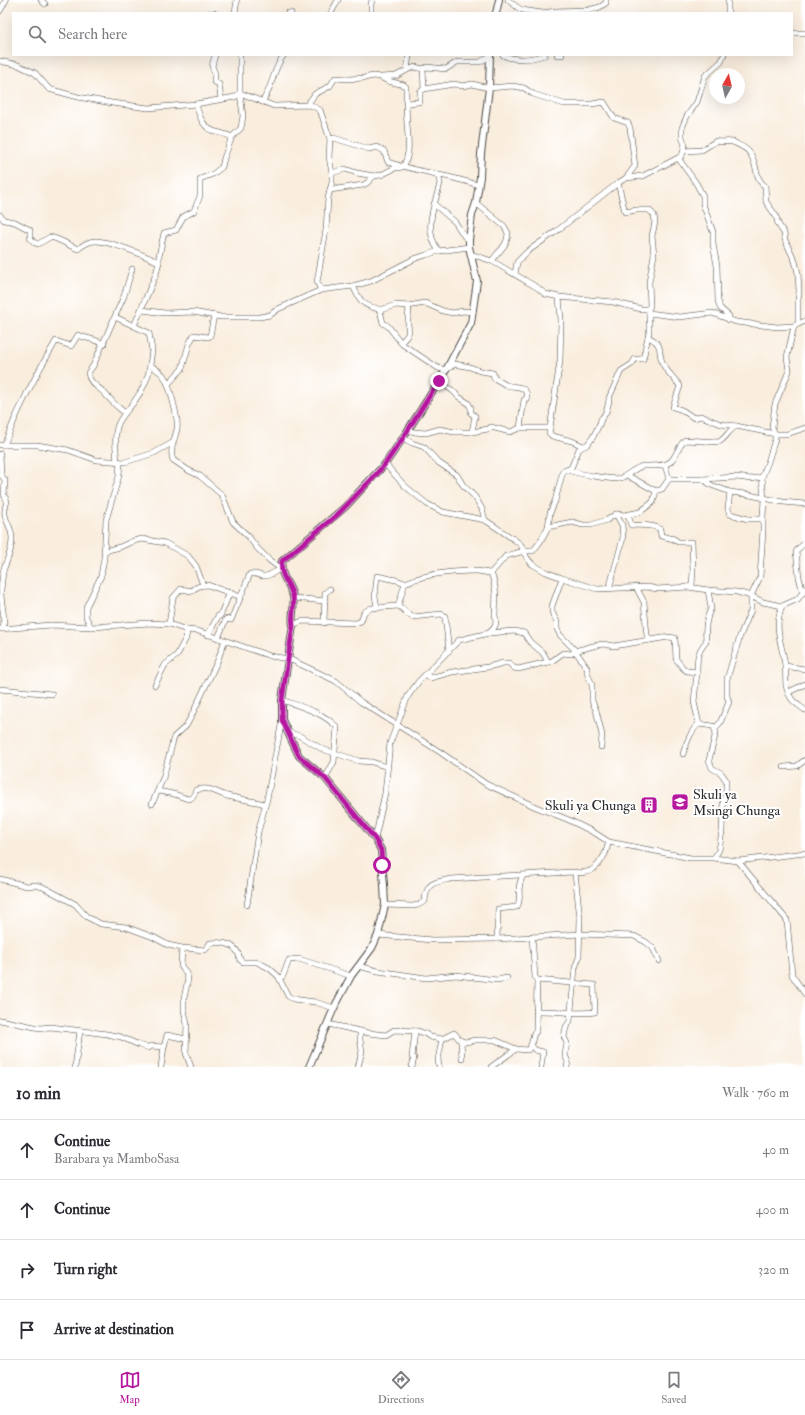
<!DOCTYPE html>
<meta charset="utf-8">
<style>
:root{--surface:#fff;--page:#f2f2f3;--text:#2b2b33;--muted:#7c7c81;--line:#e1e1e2;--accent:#b5179e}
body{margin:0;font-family:"IM FELL Double Pica",serif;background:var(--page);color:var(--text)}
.compass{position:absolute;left:709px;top:68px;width:36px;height:36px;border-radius:50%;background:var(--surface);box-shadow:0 4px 16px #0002;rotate:8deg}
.stop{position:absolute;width:12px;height:12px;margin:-9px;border:3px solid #b5179e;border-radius:50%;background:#fff}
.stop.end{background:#b5179e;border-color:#fff;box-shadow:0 1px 4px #0008}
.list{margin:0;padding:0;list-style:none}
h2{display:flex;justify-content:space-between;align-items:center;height:52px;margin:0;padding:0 16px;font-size:17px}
h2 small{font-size:13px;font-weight:400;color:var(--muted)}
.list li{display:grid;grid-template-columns:26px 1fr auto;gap:12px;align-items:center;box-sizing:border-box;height:60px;padding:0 16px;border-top:1px solid var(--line)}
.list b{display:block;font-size:15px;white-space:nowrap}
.list p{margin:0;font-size:13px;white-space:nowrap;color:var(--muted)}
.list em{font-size:13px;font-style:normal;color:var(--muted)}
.icon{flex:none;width:22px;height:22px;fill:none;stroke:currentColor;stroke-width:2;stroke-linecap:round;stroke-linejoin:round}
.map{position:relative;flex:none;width:805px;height:1067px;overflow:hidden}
.search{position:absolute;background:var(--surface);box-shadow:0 4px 16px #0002;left:12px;right:12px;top:12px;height:44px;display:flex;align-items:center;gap:10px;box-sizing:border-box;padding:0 14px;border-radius:0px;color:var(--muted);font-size:15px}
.sheet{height:292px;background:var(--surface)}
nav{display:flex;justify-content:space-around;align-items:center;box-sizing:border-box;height:56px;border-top:1px solid var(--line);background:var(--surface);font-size:11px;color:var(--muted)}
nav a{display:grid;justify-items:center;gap:2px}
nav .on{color:var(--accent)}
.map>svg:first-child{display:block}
</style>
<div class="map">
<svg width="805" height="1067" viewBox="0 0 805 1067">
<rect width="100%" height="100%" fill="#fff"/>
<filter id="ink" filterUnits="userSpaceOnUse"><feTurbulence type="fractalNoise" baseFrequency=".025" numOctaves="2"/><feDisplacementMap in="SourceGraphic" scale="8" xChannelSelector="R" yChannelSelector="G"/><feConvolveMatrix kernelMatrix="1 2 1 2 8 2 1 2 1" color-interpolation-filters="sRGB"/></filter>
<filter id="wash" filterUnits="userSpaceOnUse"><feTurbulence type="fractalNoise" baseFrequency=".012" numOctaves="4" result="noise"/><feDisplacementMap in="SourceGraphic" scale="16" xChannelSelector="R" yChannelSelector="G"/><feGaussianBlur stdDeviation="0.9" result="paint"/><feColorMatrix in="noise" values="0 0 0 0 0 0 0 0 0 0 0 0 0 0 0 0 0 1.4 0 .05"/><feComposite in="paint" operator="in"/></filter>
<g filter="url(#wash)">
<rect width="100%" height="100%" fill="#f9eddd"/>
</g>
<g filter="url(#ink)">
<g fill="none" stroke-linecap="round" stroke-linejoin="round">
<g stroke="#4a4846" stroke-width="6">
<g id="minor">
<path d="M41 0 45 4"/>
<path d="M508 0 517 7 522 10 542 13 556 11 588 10 600 7 606 3V0"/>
<path d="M0 11 6 0"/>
<path d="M210 13H214"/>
<path d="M235 13 237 0"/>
<path d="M288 13H291"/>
<path d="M331 13 338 0"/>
<path d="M371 13V4L372 0"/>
<path d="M728 13V0"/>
<path d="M792 33H805"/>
<path d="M215 55 212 66 215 74 214 82 219 84 221 99"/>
<path d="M503 55C516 62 532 59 545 55"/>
<path d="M557 55H562"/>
<path d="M0 61 18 65 35 73 49 89 78 97 112 103 148 108 196 104 235 97 240 93 274 106 311 105 320 110 330 139 329 157 332 173V182L328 198 326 230 317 282 321 290"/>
<path d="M423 69 427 67 446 69 457 62H480L490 56"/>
<path d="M382 77 396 76 407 70 409 55"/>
<path d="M424 89 454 84 463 86 472 84 489 88 513 86 524 88 533 94 564 104H592L604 102 614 118 628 123 630 128 635 166 626 178"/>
<path d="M262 102C274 85 272 70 284 55"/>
<path d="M407 103 419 102 420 100V92L424 89 423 69 415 67 407 70"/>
<path d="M196 104C199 115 202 126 213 131 220 133 226 134 232 137L241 128 243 116 240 93V55"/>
<path d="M307 105 315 94 330 86 335 78 349 79 364 78 373 76 380 77 388 81 404 85 406 87C406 99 406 112 407 124 408 139 411 153 403 167L395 168 381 175 374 176 357 173 345 169 332 173"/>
<path d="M330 139 334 138 369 149 377 147 384 151 388 162C418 172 449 175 478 185"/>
<path d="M684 151 702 150 716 141C722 143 730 140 735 143 739 145 746 148 749 152 758 162 754 179 765 186L766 202 776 216 778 224 784 233 785 240 795 261 798 273 799 291 798 300V324"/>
<path d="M678 158 696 183 703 196V204L713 232V244L717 266 718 301 720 308 729 316V320"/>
<path d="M436 174 439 178 440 183C435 206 422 229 439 251"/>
<path d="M618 183 625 212 636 210H649L654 215 655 222 652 236 654 255 649 282 650 306 648 309"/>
<path d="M330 190 363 185 367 183 374 176"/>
<path d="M476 203 504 226 508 233C508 246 498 251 492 261"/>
<path d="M434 204 455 222 464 236 469 240"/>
<path d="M0 215 4 220 15 222 30 230V238L35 243 38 244 50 237C60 239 68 245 78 249 83 245 89 241 95 241 112 241 143 255 159 262L156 274 134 326"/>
<path d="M471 254 492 261 538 288 545 294 559 297 613 302 641 309H648L649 313 680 317 712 313 736 322 777 327 794 326 805 321"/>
<path d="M159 262V256L164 233 176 230 183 217 194 211 200 196V179L213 174 222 167 224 158 232 137"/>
<path d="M515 274 517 262 528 251 558 230 618 183 626 178 643 176 682 156 685 145 682 137V128L687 116 697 102 705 76 721 62 724 55"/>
<path d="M353 286C356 292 359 300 364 303 368 307 375 307 380 310L383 323 388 326 402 344 438 368 446 370 455 364 470 367 480 371 493 373 494 378C498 380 502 383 506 385 516 388 522 384 527 394V398L524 400 520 428"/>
<path d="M408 306 425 303 443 311 453 313 463 311 473 312"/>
<path d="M142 310 165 313 193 312 221 317H260L270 315 278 309 321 290 353 286 371 281 414 259 426 255 439 251 469 247"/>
<path d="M380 310 396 305 408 306C410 312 408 314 408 319 407 331 413 332 401 342"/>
<path d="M115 317 149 333 152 350 150 365C154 368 160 371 163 375 169 382 179 420 177 429 175 439 169 450 173 460L188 470 200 476 222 495 233 522 248 536 257 548 269 560 281 569C275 571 269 577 263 576 258 575 255 573 250 574L231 620 226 619 218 638"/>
<path d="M648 337C666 345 656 353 664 366 668 373 675 379 680 386L673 407 682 410 694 418 701 416 721 424 736 426"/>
<path d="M168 384 182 369 189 344 194 335 208 337 210 336 214 315"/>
<path d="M125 413C117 407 112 402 106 395 100 387 89 384 88 373L93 366 124 296 132 269"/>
<path d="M550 428 549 433 552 436 572 441 583 446"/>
<path d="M408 430 414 432 426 433 440 429 454 432H472L475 416 471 413V408L468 403 459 397 453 391 439 381"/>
<path d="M472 432 488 429 491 427 510 432 520 428H550L560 361 561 320 559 297"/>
<path d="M775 434 772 427 775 404 789 371 787 357 794 326"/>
<path d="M403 438 412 443 424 447 439 463 457 475 463 485 475 497 482 509 485 520 515 540 521 545 527 558 532 564 546 572 562 578 597 589 648 587 657 589 688 587 708 590 737 592 751 596 763 602 782 606 798 599 805 589"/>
<path d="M0 445H37L68 450 96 460 125 462 154 453 172 443"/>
<path d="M4 445C18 409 36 374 56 341L71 346 78 335C87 339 95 339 104 344"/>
<path d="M0 454 1 475 5 480 4 495 7 501C0 521 12 522 12 539 12 550 8 558 4 568 2 575 2 583 1 589 0 603 6 614 3 629"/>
<path d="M117 462C116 450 114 438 117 427 120 417 128 410 134 402 142 391 149 377 150 365"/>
<path d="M385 464 405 486 427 504 443 512 485 520"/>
<path d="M567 470C577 473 612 481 621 478 628 475 636 467 643 466 651 466 663 467 670 462 677 456 678 446 685 440L719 442C726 438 729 430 736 426L775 434"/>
<path d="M628 474 630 477 656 491"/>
<path d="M669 479H703L711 485 730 492 728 509 730 514 748 519H763"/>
<path d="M703 479 737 477 751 479 762 477"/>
<path d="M730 492 745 494 783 502 805 504"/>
<path d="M628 514 631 525C640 526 652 524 660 529L661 536 674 539 678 542H692L693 572 692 585 688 587"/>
<path d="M548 527 572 522 583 525H591L607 520 616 514 625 515 640 512 653 502 656 491 662 489 669 479 665 465"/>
<path d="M104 551 120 547 133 541 142 539 165 543 188 556 196 566 203 585"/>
<path d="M562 578 552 606V612L557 622V629L560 635 574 649 587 668V672L592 685V701L596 710 602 735 601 747"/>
<path d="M636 587 644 602 647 636 650 640 669 637 675 638 676 659 683 668 687 671 697 672 694 702 699 724 713 726 716 732 709 760 712 768 721 773 726 780V790L723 804 722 831 719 850 714 858"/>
<path d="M609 589 623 538 622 525 616 514"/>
<path d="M803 593 799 577 796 552 798 549 805 543"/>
<path d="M294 598 325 601"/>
<path d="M398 606C405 609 406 615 413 617L441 614 445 616 449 651"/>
<path d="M782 606C773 628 782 644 785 665 787 678 783 686 791 698 794 703 801 707 805 710"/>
<path d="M377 607 375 596 377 576 396 580 405 583"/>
<path d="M324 623 325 593 330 589"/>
<path d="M169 624 173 598 181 589 192 591C196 586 202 585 208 585L241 597"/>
<path d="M293 625 302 621 356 623 361 621 364 612 371 608 398 606 405 583C426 574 452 571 476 571 481 571 486 573 491 573"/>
<path d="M91 627 86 617V607L101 576 104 558 106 520 119 476 120 462"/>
<path d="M0 629 51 625 92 627 149 623 169 624 187 630 198 631 270 656 289 659 336 681 361 702 440 752 486 784 536 807 569 820 595 833 609 842 691 858H714L738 861 805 853"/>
<path d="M489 633C491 631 494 629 495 626 497 622 495 618 495 614 496 599 497 587 491 573L506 556 524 551H533L540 542 548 527 550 513 555 501 563 471 571 468 579 449 588 444 593 437 600 423 601 419C606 415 609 404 609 398L621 371 632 364 635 359H643L649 332V313"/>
<path d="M208 635 218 616H220L230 592"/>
<path d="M785 666 805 669"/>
<path d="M697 672C697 659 697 652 706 642 705 631 706 618 711 608L708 590"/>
<path d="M426 674 430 678 452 672 488 667 503 663H509L514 668 518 669 552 661 563 653 571 654 575 651 593 646 603 644 614 646 650 640"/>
<path d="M155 685 165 665 177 655 186 638 187 630"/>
<path d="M0 689 52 694"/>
<path d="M789 692 805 684"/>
<path d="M282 700C302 707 322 712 337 727L334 762 325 778"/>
<path d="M715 728 720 723 729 702 727 696V679L740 636 751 610V596L760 577 763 530V517L764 499 762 477 768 462 775 439V434H787L805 428"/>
<path d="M287 732 300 736 322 749 359 761 372 762 387 767"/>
<path d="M683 754C685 746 692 728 699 724"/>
<path d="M784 767 797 766 805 760"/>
<path d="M158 791C164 792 171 793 177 795 188 799 191 803 196 790 211 786 214 792 227 796 240 799 253 801 265 804"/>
<path d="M152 804 163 778 174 737 186 726 192 715 217 662 225 640"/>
<path d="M375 839 385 793 390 743 408 696 419 681 459 640 489 633 514 631 524 633 530 642 543 653 548 662"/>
<path d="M738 861 787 920 792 975 805 994"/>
<path d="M0 879 27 886 35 885 43 887 75 904 87 917 101 924 126 927 153 937 168 945 182 948 205 950 207 948 210 943C224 941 238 944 240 960L243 962H257L269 968 278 976 288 996 293 999 315 1002 334 1008"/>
<path d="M247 905 258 832 267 799 282 720"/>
<path d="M385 905 413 906 418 905 425 901C426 882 435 882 451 879L572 872C590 875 597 869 605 854 607 850 607 846 609 842"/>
<path d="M378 935 432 940 497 939 580 934 634 936 646 942 653 948 659 961"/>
<path d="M532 936 535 977 537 980 536 1032 534 1033 531 1045 535 1050 543 1052 541 1067"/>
<path d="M497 939 498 909 517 907C523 897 515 888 523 876"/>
<path d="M182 948 181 966 185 971 188 979 184 998V1010L187 1024 186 1053 191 1067"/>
<path d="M358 966 378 971 426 978 456 975 497 980 507 978"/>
<path d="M280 978 283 976 289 960 299 959 351 976"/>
<path d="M536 1011C556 1010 577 1015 595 1012L594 985 537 980"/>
<path d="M0 1020 40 1028 51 1027 107 1034 121 1037 139 1045 149 1048 150 1046 164 1047 167 1035 186 1039"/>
<path d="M328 1024 369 1033 386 1035 394 1030 418 1031 426 1034 430 1037 442 1039 454 1033 461 1041 465 1042 476 1040H495L516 1049 528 1050 531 1045"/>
<path d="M461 1041 462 1058"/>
<path d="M75 1067 80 1031"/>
<path d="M161 1067 164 1047"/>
<path d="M358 1067 362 1051 360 1040V1031"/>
<path d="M412 1067 414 1058 412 1057 415 1031"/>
<path d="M439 1067 438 1060 442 1039"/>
<path d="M491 1067 516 1049"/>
<path d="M567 1067 568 1062 565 1055 567 1043 564 1037 566 1027 570 1021 575 968 579 957 580 919 575 873"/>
</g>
</g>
<g stroke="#4a4846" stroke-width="8">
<g id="tertiary">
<path d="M496 13 499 0"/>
<path d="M309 1067 334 1008 351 976 372 948 378 935 385 905 384 885 381 850 375 839 325 778 299 756 282 720V700L293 625C291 616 295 606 293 597 290 582 279 577 282 561L345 507 385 464 403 438 446 370 471 323 477 281 469 247V240L472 215 476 203 480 177 481 154 489 88 490 55"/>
</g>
</g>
<use href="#minor" stroke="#fff" stroke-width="5"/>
<use href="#tertiary" stroke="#fff" stroke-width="6"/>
</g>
</g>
<g fill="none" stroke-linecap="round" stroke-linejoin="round" filter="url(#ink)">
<path stroke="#b5179e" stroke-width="5" d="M382 865 381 850 375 839 325 778 299 756 282 720V700L293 625C291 616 295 606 293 597 290 582 279 577 282 561L339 513 372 479 385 464 403 438 439 381"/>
</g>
<defs>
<g id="school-square" transform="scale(0.9)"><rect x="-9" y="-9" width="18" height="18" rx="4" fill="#b5179e" stroke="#fff"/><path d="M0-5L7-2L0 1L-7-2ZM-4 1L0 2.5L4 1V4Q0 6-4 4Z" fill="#fff"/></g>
<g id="building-square" transform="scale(0.9)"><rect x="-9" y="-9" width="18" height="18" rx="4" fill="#b5179e" stroke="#fff"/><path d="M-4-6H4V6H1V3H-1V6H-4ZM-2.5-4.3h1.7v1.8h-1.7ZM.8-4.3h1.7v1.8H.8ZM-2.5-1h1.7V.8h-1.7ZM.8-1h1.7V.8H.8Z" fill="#fff"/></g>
</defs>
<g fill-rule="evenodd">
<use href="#school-square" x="680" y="802"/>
<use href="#building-square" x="649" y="805"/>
</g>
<g text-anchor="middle" stroke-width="4" stroke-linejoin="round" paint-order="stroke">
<g font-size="14" fill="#2b2b2b" stroke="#fff" text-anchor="start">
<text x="693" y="799">Skuli ya<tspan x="693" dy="16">Msingi Chunga</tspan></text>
<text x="636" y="810" text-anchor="end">Skuli ya Chunga</text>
</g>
</g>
</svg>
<svg class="compass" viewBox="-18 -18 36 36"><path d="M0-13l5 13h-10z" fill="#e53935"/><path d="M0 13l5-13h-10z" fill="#7c7c81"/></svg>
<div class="stop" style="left:382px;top:865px"></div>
<div class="stop end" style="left:439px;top:381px"></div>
<div class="search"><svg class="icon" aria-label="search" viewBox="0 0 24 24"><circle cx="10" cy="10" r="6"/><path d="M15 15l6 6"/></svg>Search here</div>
</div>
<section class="sheet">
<h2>10 min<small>Walk · 760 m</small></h2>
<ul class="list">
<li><svg class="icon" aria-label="ahead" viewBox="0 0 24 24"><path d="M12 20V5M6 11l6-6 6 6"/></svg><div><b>Continue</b><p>Barabara ya MamboSasa</p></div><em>40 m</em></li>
<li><svg class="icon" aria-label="ahead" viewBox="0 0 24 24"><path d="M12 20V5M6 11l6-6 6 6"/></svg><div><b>Continue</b></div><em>400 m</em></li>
<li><svg class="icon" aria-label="right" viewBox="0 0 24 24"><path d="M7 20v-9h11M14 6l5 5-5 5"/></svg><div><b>Turn right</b></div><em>320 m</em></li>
<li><svg class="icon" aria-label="arrive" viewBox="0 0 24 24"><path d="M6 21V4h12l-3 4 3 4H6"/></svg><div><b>Arrive at destination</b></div></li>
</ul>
</section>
<nav>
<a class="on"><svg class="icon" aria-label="map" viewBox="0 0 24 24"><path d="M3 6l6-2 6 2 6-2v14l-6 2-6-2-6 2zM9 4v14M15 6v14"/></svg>Map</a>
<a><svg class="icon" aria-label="directions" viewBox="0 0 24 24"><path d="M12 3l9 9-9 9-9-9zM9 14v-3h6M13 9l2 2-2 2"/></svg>Directions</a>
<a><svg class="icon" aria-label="saved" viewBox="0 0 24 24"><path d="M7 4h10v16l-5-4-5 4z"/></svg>Saved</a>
</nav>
